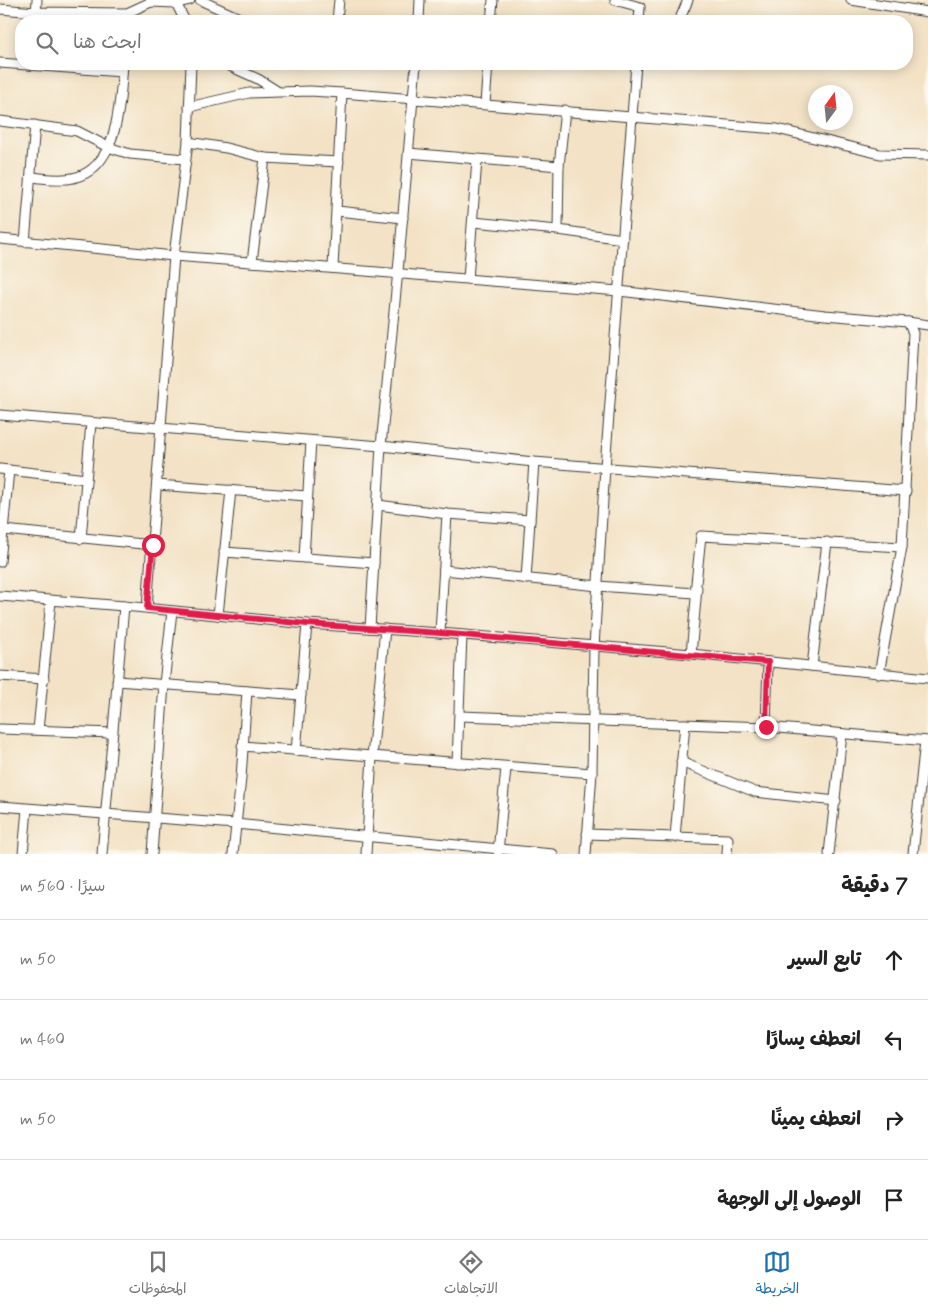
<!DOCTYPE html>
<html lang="ar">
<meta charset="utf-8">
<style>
:root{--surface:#fff;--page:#f6f6f6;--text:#222;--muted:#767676;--line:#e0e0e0;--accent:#1f6fb2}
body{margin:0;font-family:Mynerve,"Playpen Sans Arabic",sans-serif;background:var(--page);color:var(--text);direction:rtl}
.compass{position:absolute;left:808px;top:85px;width:45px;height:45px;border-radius:50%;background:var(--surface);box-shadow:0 2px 12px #0003;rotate:15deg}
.stop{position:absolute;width:15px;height:15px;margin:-11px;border:4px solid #e11d48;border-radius:50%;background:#fff}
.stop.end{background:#e11d48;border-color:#fff;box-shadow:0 1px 5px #0008}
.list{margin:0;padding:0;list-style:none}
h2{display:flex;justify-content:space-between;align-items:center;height:65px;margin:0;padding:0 20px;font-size:21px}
h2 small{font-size:16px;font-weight:400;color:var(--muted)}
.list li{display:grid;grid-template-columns:32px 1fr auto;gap:15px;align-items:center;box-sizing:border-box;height:80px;padding:0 20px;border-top:1px solid var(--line)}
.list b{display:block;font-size:19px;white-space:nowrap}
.list em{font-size:16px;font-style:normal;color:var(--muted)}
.icon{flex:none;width:28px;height:28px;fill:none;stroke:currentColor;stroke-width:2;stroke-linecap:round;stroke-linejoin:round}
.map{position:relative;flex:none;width:928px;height:854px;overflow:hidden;direction:ltr}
.search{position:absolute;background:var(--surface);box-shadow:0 2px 12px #0003;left:15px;right:15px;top:15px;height:55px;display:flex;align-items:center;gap:12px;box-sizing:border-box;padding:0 18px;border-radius:20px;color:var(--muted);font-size:19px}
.sheet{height:385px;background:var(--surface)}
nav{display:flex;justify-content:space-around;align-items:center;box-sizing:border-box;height:70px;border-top:1px solid var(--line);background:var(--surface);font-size:14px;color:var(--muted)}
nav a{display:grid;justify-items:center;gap:2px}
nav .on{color:var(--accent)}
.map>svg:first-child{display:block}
</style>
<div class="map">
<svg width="928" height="854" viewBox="0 0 928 854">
<rect width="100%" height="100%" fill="#fbf7ec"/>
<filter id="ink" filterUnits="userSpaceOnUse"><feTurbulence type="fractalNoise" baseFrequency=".02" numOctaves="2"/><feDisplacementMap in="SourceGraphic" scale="10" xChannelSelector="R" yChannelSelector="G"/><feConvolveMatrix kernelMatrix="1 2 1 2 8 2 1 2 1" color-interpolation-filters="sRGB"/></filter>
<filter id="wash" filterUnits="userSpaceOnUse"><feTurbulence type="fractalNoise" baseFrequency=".0096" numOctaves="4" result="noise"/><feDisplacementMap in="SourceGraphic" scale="20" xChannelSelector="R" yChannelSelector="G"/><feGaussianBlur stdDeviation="1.12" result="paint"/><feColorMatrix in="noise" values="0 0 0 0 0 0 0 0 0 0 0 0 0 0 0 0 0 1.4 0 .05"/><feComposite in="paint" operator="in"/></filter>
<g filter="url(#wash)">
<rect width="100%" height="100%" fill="#f3e2c5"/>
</g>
<g filter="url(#ink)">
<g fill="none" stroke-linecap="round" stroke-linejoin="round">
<g stroke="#3c3a35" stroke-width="11">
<g id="minor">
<path d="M200 0 246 21"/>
<path d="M615 0 640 7 639 21"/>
<path d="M851 0 928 12"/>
<path d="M176 3 185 21"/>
<path d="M0 9 36 12 127 13 151 2 176 3 190 0"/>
<path d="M36 12 37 0"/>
<path d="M337 21 339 0"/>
<path d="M419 21 420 0"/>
<path d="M491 21 493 0"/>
<path d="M679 21 688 0"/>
<path d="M0 63 122 72"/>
<path d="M225 64 258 79 277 91"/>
<path d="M485 104 488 64"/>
<path d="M189 107 249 93 310 91 342 93 777 129 880 154 928 155"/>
<path d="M0 121 77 131 108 147 130 154 185 159"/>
<path d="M188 142 226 148 265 158 339 162"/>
<path d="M408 153 559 166"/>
<path d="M31 177C44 178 59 181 73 178 119 168 120 101 123 64"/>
<path d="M337 211 403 218"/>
<path d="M473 222 558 230 623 239"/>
<path d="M558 230 559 166 565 110"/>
<path d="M0 239 174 256 619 291 825 315 908 322 928 325"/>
<path d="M25 242 35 125"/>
<path d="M252 262 265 158"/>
<path d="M333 268 342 93"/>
<path d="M468 279 477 160"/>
<path d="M0 415 381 446 534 462 906 491"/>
<path d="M0 469 86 479"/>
<path d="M157 485 307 496"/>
<path d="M378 505 447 514 530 520"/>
<path d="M4 530 153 545"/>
<path d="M81 539 91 423"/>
<path d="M224 552 374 563"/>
<path d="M304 558 311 441"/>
<path d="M0 562 9 470"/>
<path d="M444 570 598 586 695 593 701 536 902 547"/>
<path d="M526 579 534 462"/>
<path d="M0 596 124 606 307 624 440 633 691 654 928 678"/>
<path d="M147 608 174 256 188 142 191 64"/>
<path d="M218 615 231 490"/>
<path d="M370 628 381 446 399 260 416 64"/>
<path d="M440 633 447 514"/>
<path d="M691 654 697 588"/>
<path d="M812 666 827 542"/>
<path d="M879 674 902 547 913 333 908 322"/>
<path d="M0 676 44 679"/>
<path d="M117 681 301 695"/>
<path d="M460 716 766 727 928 741"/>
<path d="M685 724 675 837 728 839 727 854"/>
<path d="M766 727 768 662"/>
<path d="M0 729 113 733"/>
<path d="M38 730 51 601"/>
<path d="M242 746 592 773"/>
<path d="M296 751 307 624"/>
<path d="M681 762 755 792 836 801"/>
<path d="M457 763 462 635"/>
<path d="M0 806 235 824 553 854"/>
<path d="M587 834 675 837"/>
<path d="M498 852 506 768"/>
<path d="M23 854 27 809"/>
<path d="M102 854 124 606"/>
<path d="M152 854 164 684 172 611"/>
<path d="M233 854 241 778 247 691"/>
<path d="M366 854 372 757 385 629"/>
<path d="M586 854 592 773 594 647 605 467 636 64"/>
<path d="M829 854 842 734"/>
<path d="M913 854 925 741"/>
</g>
</g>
<use href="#minor" stroke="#fff" stroke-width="9"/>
</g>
</g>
<g fill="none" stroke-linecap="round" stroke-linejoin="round" filter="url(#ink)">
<path stroke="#e11d48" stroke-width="6" d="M153 545 147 608 307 624 440 633 768 662 766 727"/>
</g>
</svg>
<svg class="compass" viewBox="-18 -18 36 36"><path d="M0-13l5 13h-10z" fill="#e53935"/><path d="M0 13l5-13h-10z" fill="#767676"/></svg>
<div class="stop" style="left:153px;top:545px"></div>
<div class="stop end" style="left:766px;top:727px"></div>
<div class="search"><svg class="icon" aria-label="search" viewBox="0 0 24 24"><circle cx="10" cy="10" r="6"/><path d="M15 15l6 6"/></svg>ابحث هنا</div>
</div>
<section class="sheet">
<h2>7 دقيقة<small>سيرًا · 560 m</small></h2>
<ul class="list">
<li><svg class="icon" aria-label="ahead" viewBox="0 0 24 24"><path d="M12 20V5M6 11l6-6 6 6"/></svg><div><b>تابع السير</b></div><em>50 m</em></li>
<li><svg class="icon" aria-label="left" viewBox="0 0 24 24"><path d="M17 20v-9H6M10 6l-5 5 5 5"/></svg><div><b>انعطف يسارًا</b></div><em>460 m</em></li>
<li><svg class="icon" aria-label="right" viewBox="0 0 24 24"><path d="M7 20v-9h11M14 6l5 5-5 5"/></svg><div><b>انعطف يمينًا</b></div><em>50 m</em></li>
<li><svg class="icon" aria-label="arrive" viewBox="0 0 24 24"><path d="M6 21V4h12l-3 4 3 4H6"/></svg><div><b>الوصول إلى الوجهة</b></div></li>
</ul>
</section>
<nav>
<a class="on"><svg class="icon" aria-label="map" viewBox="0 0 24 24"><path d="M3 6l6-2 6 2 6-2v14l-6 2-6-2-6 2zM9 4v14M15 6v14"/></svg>الخريطة</a>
<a><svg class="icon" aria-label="directions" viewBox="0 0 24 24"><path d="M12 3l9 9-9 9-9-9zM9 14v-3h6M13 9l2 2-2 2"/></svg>الاتجاهات</a>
<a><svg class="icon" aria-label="saved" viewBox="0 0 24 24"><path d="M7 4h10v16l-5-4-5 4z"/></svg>المحفوظات</a>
</nav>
